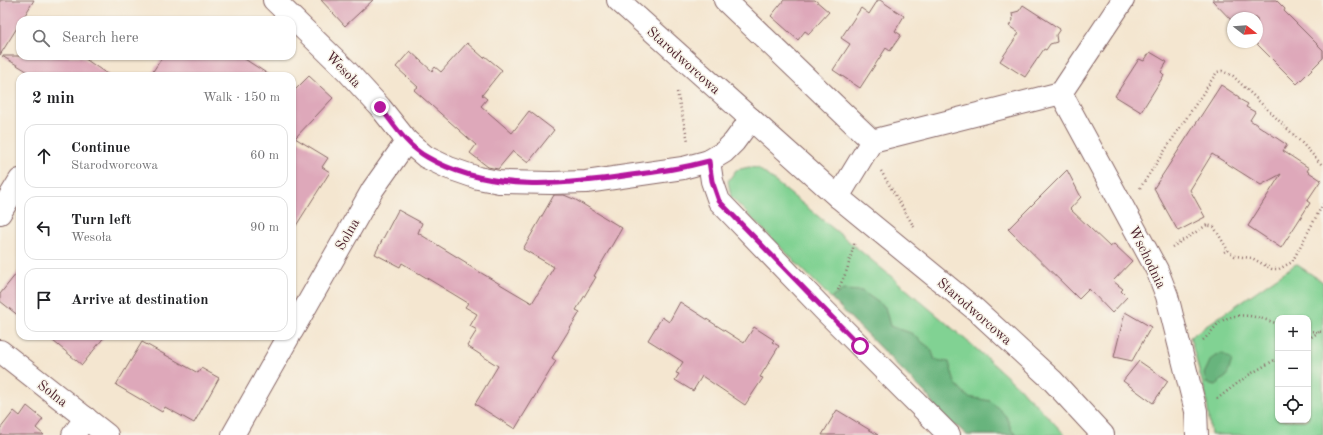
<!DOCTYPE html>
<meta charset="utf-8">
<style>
:root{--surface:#fff;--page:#f6f6f6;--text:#202124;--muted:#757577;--line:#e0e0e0}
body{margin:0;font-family:"Old Standard TT",serif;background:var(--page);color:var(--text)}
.controls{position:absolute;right:12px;bottom:12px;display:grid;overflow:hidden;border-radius:8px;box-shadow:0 1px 3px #0004}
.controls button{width:36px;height:36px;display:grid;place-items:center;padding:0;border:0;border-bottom:1px solid var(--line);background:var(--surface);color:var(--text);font:20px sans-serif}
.compass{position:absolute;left:1227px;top:12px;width:36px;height:36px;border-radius:50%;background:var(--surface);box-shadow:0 1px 3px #0004;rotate:107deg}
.stop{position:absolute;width:12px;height:12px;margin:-9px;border:3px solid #b5179e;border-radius:50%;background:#fff}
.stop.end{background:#b5179e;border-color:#fff;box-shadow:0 1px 4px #0008}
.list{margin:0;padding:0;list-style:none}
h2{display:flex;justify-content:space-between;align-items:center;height:52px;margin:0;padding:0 16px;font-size:17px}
h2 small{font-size:13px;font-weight:400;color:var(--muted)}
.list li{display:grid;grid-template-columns:26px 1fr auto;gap:12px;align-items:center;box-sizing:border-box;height:64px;margin:0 8px 8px;padding:0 8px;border:1px solid var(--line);border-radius:12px}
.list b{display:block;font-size:15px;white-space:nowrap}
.list p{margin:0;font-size:13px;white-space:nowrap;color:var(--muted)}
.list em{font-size:13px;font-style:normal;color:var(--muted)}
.icon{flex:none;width:22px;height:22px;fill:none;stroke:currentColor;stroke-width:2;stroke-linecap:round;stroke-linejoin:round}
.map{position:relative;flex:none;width:1323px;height:435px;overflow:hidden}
.search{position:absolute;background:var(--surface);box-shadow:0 1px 3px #0004;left:16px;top:16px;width:280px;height:44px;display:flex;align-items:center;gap:10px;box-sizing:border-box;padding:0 14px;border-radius:12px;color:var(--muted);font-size:15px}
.panel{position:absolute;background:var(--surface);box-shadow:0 1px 3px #0004;left:16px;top:72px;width:280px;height:268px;border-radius:12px}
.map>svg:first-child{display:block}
</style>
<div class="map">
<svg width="1323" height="435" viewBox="0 0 1323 435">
<rect width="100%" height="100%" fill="#f7f3e8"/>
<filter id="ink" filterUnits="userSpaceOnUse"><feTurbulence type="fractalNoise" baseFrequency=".025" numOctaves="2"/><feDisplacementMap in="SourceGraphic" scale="8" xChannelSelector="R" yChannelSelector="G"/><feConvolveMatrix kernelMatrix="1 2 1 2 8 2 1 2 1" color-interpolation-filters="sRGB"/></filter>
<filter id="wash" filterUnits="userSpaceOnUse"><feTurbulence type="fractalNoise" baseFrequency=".012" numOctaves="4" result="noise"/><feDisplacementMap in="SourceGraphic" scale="16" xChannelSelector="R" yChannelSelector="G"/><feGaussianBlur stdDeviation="0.9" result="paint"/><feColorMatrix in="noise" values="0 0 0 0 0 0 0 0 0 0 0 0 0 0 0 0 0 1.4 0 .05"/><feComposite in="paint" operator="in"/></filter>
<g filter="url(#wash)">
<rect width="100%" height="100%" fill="#f4e6d0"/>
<g fill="#81d293" stroke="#66785f" fill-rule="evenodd">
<path d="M749 167 758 168C817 215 875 262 932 311 978 350 1025 390 1065 435H967L958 427 945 421 927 395 731 197 728 181 736 170Z"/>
<path d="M1296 264 1323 282V435H1211L1206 396 1190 337ZM1278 318H1308V420H1278Z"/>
</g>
<g fill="#68b47d" stroke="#596a54">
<path d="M843 290 862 291 885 307 890 326 911 333 931 349 935 360 949 362 955 383 968 397 991 401 1006 416 1012 431 1017 435H967L958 427 945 421 927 395 831 298Z"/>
<path d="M1222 353 1232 360 1227 376 1216 385 1206 383 1204 374 1211 359Z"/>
</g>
<g id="blocks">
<g fill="#dea8ba">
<path d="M0 0H34L22 20H20V23L0 55Z"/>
<path d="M321 0H373L345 26Z"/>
<path d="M784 0H815L829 12 809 34 805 31 798 40 771 16Z"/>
<path d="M878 0H880L904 16 895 31 901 35 890 51 886 48 860 88 833 70 850 44 841 38 861 8 869 14Z"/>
<path d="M1212 0H1276L1285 9 1284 11 1323 50V58L1297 84 1255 42H1257V18H1233V22Z"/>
<path d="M1023 5 1060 29 1056 35 1057 42 1050 44 1046 50 1044 49 1025 77 1000 61 1019 33 1009 26 1013 20 1012 13 1019 11Z"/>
<path d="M467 43 484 58 485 56 502 70 482 95 487 99 481 106 512 133 529 111 554 130 528 163 513 151 498 169 488 167 470 153 476 145 414 90 418 87 396 67 410 51 432 71 435 67 441 72Z"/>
<path d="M1150 52 1167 62 1161 72 1164 75 1141 112 1115 96 1139 59 1144 61Z"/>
<path d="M2 56H81L110 76H35Z"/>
<path d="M163 56H240L271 76H150Z"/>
<path d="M309 76 333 98 295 138 328 158 322 167 330 172 292 232V93Z"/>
<path d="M1221 85 1239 97V99L1248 104 1246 107 1255 112 1250 120 1287 145 1283 151 1309 168 1307 171 1321 180 1307 201 1310 203 1281 248 1248 226 1281 174 1261 185 1212 154 1190 190 1205 217 1178 231 1154 188Z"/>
<path d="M1067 170 1081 197 1070 209 1110 247 1114 244 1132 261 1113 281 1123 289 1121 291 1127 297 1112 313 1089 289 1079 299 1008 229Z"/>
<path d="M554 195H564L576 200 622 228 594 276 596 277 576 310 580 312 552 358 556 361 515 429 475 404 498 366 467 346 477 330 470 326 477 314 465 307 468 303 402 263 400 267 375 254 398 210 422 223 418 233 467 263 466 264 532 303 554 267 523 249Z"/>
<path d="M20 269V317L0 301V294Z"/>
<path d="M680 302 744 343 754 327 774 340 772 342 779 346 760 377 763 378 745 405 702 376 693 391 675 380 679 374 676 373 683 362 648 340 662 317 669 322Z"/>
<path d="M1125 312 1151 327 1132 361 1114 357Z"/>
<path d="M47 336H105L82 365Z"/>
<path d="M142 342 198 373 201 368 219 378 194 423 165 407 162 412 116 385Z"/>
<path d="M1139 361 1168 381 1153 403 1123 381Z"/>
<path d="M27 406 43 419 36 428 44 435H0V429L14 411 20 416Z"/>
<path d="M837 410 878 435H822Z"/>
</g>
</g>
</g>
<g filter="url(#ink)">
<use href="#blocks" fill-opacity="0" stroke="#866565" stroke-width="1"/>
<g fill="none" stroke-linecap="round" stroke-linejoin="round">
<g stroke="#866565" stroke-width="24">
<g id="minor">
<path d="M274 0 346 70 380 107 407 141 426 157 449 168 478 178 499 182 551 183 586 182 683 168 709 161 724 152 734 142 751 119"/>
<path d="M618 0 838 197 976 310 1052 380 1103 435"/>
<path d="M725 0 872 141"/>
<path d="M1061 93 1157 270 1167 296 1196 411 1197 435"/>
<path d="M872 141 1061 93 1123 0"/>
<path d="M709 161 712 181 719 201 825 311 949 435"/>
<path d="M838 197 872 141"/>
<path d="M0 213 20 180"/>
<path d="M292 331 373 189 407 141"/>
<path d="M0 351 107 435"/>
<path d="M73 435 86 418"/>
<path d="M233 435 289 336"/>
</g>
</g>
<g stroke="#866565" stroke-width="2.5" stroke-dasharray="1 3" stroke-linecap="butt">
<path d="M677 92 688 141"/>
<path d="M881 171 914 227"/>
<path d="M1140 188 1217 72 1222 71 1233 76 1301 142 1323 166"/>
<path d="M1172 247 1207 225 1214 227 1229 252 1235 256 1252 258 1266 266 1272 269H1279L1292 262 1323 204"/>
<path d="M1224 252 1228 250"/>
<path d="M838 290 847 270 855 241"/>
<path d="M1308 331 1323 332"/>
<path d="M1308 339 1319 332"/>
<path d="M1203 340C1209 335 1213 329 1218 324 1235 309 1259 317 1278 324"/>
<path d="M1217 399 1247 376 1278 358"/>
</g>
<use href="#minor" stroke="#fff" stroke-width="22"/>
</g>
</g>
<g fill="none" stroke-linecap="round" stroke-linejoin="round" filter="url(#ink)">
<path stroke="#b5179e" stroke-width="5" d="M380 107C394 125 407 146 427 157 488 193 565 185 631 175 658 172 683 168 709 161L712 181 719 201 860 346"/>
</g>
<g text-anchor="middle" stroke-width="3" stroke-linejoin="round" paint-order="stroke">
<g font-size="14" fill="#4a1f2b" stroke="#f7f3e8">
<text transform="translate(684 60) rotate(42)" y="5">Starodworcowa</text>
<text transform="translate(344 69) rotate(46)" y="5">Wesoła</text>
<text transform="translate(347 234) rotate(-60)" y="5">Solna</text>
<text transform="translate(1148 257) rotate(64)" y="5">Wschodnia</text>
<text transform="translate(975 311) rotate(41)" y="5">Starodworcowa</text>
<text transform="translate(53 393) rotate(38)" y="5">Solna</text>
</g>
</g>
</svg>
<div class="controls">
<button>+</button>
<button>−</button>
<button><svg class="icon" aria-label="locate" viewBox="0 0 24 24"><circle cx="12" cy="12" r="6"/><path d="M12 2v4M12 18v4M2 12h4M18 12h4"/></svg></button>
</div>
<svg class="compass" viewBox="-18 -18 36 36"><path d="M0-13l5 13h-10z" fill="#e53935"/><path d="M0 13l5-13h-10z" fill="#757577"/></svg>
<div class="stop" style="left:860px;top:346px"></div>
<div class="stop end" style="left:380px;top:107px"></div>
<div class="search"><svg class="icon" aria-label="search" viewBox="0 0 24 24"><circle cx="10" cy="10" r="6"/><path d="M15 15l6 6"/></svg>Search here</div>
<section class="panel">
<h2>2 min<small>Walk · 150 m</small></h2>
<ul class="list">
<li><svg class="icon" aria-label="ahead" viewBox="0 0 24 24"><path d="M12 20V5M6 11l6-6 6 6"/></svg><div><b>Continue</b><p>Starodworcowa</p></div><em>60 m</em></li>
<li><svg class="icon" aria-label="left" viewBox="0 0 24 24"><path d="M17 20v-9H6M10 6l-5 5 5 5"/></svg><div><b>Turn left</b><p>Wesoła</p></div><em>90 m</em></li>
<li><svg class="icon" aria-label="arrive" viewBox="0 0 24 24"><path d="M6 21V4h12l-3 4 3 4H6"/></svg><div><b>Arrive at destination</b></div></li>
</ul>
</section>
</div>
